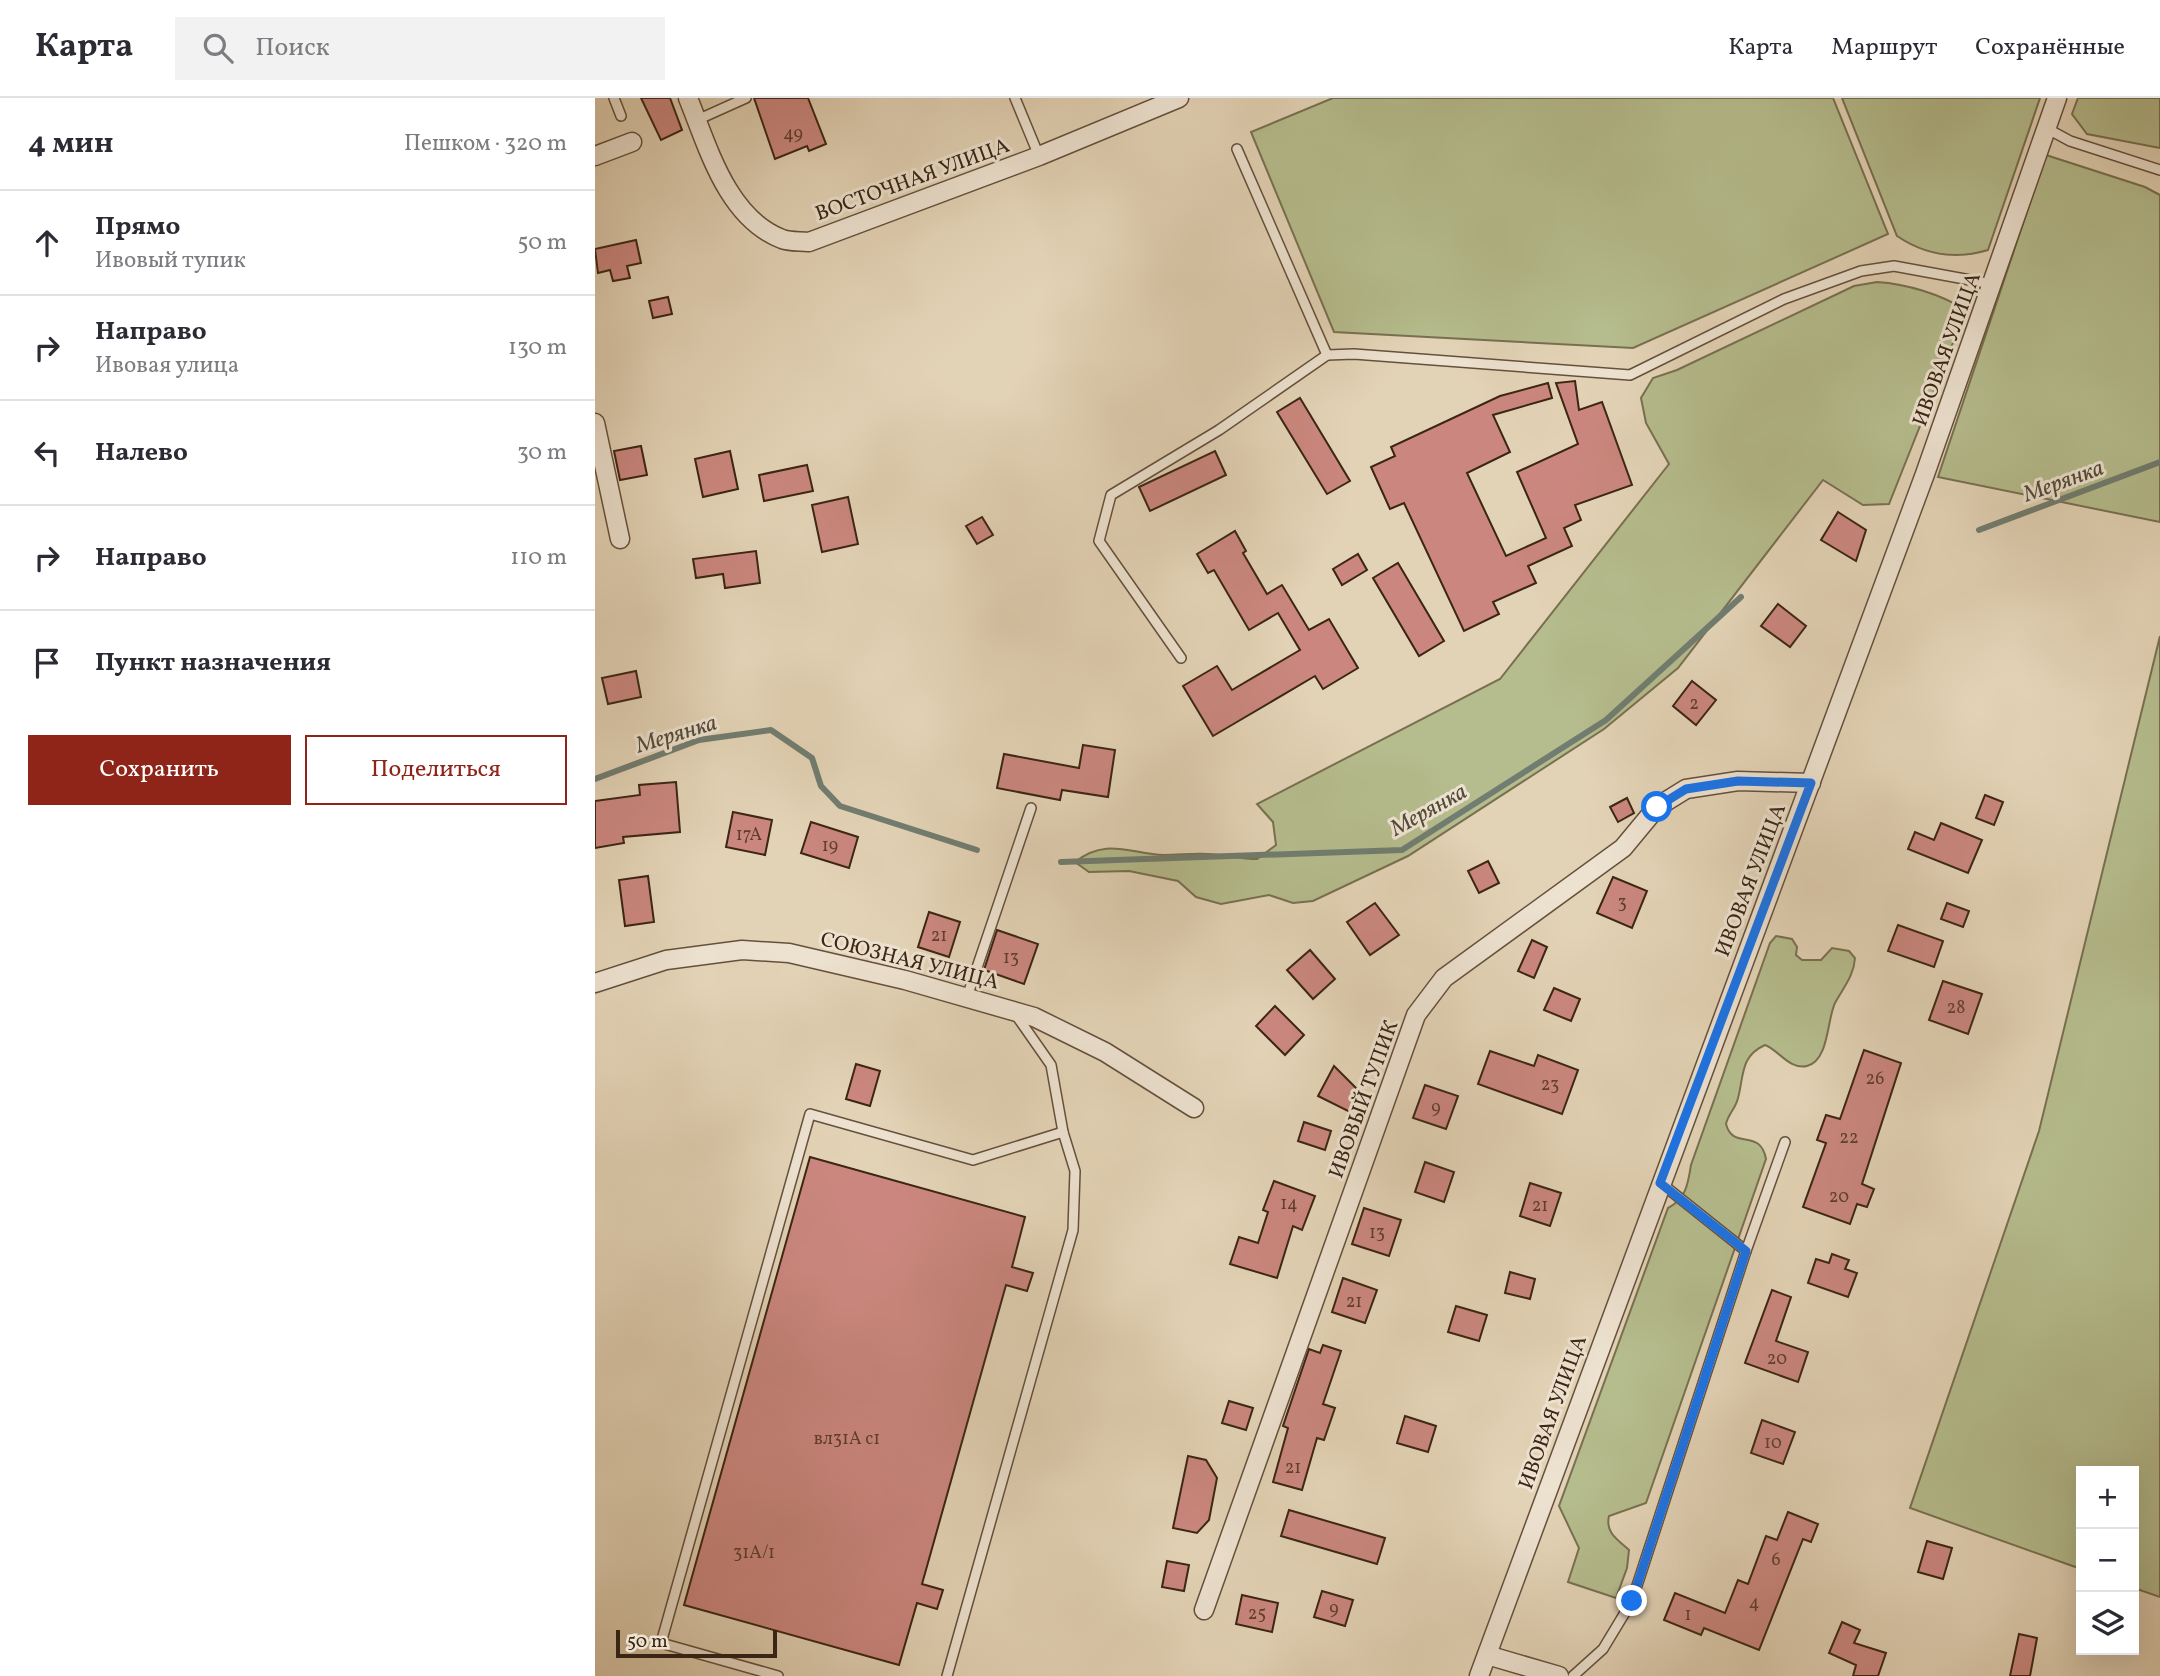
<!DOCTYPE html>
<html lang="ru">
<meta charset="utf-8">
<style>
:root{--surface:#fff;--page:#f2f2f3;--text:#2b2b33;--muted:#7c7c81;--line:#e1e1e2;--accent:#8f2418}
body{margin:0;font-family:Vollkorn,serif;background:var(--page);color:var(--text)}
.controls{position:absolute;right:21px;bottom:21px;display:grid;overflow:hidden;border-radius:0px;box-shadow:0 7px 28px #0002}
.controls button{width:63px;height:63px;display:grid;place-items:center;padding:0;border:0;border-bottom:2px solid var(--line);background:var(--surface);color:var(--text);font:35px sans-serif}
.scale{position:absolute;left:21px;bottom:18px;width:161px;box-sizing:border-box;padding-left:7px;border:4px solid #3b2514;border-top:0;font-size:19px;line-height:24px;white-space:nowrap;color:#3b2514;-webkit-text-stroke:5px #ede2d0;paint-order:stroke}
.stop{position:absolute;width:21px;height:21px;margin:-16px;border:5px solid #1a73e8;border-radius:50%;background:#fff}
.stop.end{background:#1a73e8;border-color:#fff;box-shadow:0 2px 7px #0008}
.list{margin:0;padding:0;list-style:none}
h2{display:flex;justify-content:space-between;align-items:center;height:91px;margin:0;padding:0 28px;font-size:30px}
h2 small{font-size:23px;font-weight:400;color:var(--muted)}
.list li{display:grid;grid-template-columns:46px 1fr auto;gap:21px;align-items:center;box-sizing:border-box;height:105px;padding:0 28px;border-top:2px solid var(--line)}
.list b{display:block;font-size:26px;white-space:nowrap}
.list p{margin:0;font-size:23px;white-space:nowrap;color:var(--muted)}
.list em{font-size:23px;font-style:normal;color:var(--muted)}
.actions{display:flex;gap:14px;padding:21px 28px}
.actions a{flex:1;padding:16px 0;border:2px solid var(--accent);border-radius:0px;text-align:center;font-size:24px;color:var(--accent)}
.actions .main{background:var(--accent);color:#fff}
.icon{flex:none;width:38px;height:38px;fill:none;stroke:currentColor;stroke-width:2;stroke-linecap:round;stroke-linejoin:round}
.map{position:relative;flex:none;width:1565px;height:1578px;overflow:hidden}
header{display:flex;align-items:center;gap:42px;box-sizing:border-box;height:98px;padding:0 35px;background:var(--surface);border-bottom:2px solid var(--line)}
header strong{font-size:33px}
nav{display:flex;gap:38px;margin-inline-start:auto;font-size:24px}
.search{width:490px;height:63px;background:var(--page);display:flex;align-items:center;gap:18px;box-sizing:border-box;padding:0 24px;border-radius:0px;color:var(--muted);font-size:26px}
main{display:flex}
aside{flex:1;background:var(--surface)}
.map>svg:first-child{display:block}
</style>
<header>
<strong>Карта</strong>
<div class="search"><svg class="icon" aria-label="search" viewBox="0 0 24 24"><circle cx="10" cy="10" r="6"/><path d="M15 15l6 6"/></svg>Поиск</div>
<nav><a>Карта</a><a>Маршрут</a><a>Сохранённые</a></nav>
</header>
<main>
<aside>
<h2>4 мин<small>Пешком · 320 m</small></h2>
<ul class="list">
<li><svg class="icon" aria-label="ahead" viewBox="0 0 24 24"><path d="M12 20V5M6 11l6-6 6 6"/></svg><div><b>Прямо</b><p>Ивовый тупик</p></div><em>50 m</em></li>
<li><svg class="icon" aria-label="right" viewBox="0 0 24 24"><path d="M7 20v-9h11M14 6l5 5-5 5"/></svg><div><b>Направо</b><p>Ивовая улица</p></div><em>130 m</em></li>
<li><svg class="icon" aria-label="left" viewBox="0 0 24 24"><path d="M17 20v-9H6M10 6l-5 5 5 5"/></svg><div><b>Налево</b></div><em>30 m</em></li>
<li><svg class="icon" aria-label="right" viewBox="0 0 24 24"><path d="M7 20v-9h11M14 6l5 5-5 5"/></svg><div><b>Направо</b></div><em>110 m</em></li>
<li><svg class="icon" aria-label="arrive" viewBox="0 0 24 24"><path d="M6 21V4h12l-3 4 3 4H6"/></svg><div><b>Пункт назначения</b></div></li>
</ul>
<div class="actions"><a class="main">Сохранить</a><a>Поделиться</a></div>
</aside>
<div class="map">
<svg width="1565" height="1578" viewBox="0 0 1565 1578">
<rect width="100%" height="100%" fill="#e3d3b6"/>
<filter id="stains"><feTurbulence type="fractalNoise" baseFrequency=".00286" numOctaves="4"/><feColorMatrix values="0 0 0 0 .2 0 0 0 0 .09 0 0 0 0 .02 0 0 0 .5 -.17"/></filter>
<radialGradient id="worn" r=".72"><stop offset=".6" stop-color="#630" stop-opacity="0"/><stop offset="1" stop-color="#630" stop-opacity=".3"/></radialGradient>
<g fill="#b5bc8d" stroke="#787050" stroke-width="2">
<path d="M738 0H1238L1293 136 1038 250 739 234 656 34Z"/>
<path d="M1247 0H1445L1393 152C1360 162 1330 157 1302 138Z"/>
<path d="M1483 0H1565V50L1492 36 1477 16Z"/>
<path d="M1451 57 1550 89 1565 97V424L1343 379Z"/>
<path d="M1282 184C1312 186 1345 196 1371 212L1294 406 1268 407 1228 382 1083 570 1009 631 813 758 718 803 698 805 674 797 626 806 601 799 583 783 534 773 494 774 480 764C511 739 536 756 569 757 584 757 599 755 613 756 630 757 646 761 662 761L681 747 678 724 662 706 905 581 1074 366 1051 325 1046 300 1058 280 1082 272 1259 188Z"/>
<path d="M1565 538V1499L1539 1490V1373H1486V1471L1315 1410 1444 1033Z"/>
<path d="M1181 838 1197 841 1202 849 1201 857 1207 862H1226L1237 850 1254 853 1260 860C1259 878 1248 890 1240 905 1232 921 1234 963 1212 968 1194 972 1184 952 1170 947 1145 958 1149 978 1143 1000 1141 1010 1133 1016 1131 1026 1138 1053 1165 1029 1171 1061L1051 1405 1014 1418C1010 1435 1023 1442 1034 1452L1032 1470 1021 1500 973 1484 984 1450 964 1408 1073 1110C1091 1101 1093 1086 1096 1067L1175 845Z"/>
</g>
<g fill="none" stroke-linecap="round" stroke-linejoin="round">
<g stroke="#717d70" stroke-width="6">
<path d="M1384 432 1565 364"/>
<path d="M0 681 104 642 176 632 217 660 226 688 245 708 382 752"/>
<path d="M466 764 807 752 1011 622 1146 499"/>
</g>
</g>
<g fill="#cb877f" stroke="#3b2514" stroke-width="2">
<path d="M46 0H75L87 32 66 42Z"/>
<path d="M159 0H213L231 46 214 53 212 48 180 61Z"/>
<path d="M41 142 46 165 32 168 35 180 18 183 15 172 3 175 0 151Z"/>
<path d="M73 199 77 216 58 220 54 203Z"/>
<path d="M980 283 984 312 1007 304 1037 387 980 407 986 422 969 430 977 448 933 468 941 485 898 504 904 516 869 533 809 405 795 411 776 369 800 358 796 349 905 298 953 285 957 300 898 317 915 354 872 375 911 458 951 440 922 374 983 346 961 285Z"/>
<path d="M705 300 755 383 732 396 682 314Z"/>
<path d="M46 348 52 377 25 382 19 353Z"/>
<path d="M135 353 143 391 108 399 100 361Z"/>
<path d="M620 353 631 377 555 413 544 389Z"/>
<path d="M212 367 218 393 169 403 164 377Z"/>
<path d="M253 399 263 446 227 454 217 407Z"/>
<path d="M1243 414 1271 432 1261 463 1226 442Z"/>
<path d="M387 419 398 437 382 446 371 428Z"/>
<path d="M640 433 651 453 648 455 672 496 687 487 714 532 734 521 763 570 728 591 720 578 618 638 588 588 622 568 637 592 705 552 683 515 654 532 619 472 613 475 602 456Z"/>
<path d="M161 453 165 485 130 490 128 476 101 480 98 461Z"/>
<path d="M763 456 772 472 747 487 738 471Z"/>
<path d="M803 465 849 543 824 558 778 480Z"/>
<path d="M1183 506 1211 528 1195 549 1166 528Z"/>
<path d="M41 573 46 599 13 606 7 580Z"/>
<path d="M1097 583 1121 602 1101 627 1078 608Z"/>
<path d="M488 647 520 652 513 699 467 692 465 702 402 690 409 656 484 670Z"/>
<path d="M81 684 85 734 28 739 29 745 0 750V703L45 697 44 687Z"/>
<path d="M1390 697 1408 704 1399 727 1381 720Z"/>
<path d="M1032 700 1039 715 1023 724 1015 709Z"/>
<path d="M138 714 177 722 170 757 131 749Z"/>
<path d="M216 724 263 739 254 770 206 755Z"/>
<path d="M1346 725 1387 742 1373 775 1313 751 1320 734 1339 742Z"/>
<path d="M893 763 904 785 884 795 873 773Z"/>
<path d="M53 778 59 824 30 828 24 782Z"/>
<path d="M1018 779 1052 793 1037 830 1002 815Z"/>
<path d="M780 805 804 837 775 857 752 824Z"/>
<path d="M1352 805 1374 813 1368 829 1346 821Z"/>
<path d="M334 814 365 824 354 859 323 849Z"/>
<path d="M1303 827 1348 843 1339 869 1293 853Z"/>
<path d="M402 832 443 846 429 886 389 872Z"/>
<path d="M937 842 952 849 939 880 923 873Z"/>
<path d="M715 852 740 881 718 901 692 872Z"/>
<path d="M1348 883 1387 896 1373 936 1334 922Z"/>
<path d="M959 890 985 901 976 923 949 912Z"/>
<path d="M680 908 709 937 690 957 661 928Z"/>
<path d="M1269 952 1306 965 1267 1086 1279 1091 1272 1109 1262 1106 1255 1126 1208 1109 1231 1045 1222 1042 1231 1017 1245 1021Z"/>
<path d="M895 953 939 968 943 957 983 972 967 1016 883 986Z"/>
<path d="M261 966 285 973 275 1008 251 1001Z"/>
<path d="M739 968 765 994 755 1014 723 998Z"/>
<path d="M830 987 863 998 851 1031 818 1020Z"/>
<path d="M709 1024 736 1033 730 1052 703 1043Z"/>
<path d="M215 1059 430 1119 417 1169 438 1175 432 1193 411 1187 327 1486 348 1492 342 1511 322 1505 304 1567 89 1507Z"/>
<path d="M830 1064 859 1074 849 1104 820 1094Z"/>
<path d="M679 1083 720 1098 707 1132 698 1128 682 1180 635 1166 644 1139 663 1145 673 1114 668 1112Z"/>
<path d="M935 1085 966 1095 955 1128 925 1118Z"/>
<path d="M769 1110 806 1122 794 1158 757 1146Z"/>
<path d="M1237 1156 1254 1162 1250 1171 1262 1175 1253 1199 1213 1185 1221 1161 1234 1165Z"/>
<path d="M915 1174 940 1181 935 1201 910 1195Z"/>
<path d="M748 1180 782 1192 770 1225 737 1214Z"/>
<path d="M1177 1192 1196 1199 1181 1243 1213 1254 1203 1284 1150 1265Z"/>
<path d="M861 1208 892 1217 884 1243 853 1234Z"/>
<path d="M728 1247 746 1253 728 1306 740 1310 729 1342 722 1340 707 1392 678 1384 693 1330 688 1328 714 1251 725 1255Z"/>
<path d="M634 1303 658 1310 651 1332 627 1325Z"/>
<path d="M810 1318 841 1328 833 1354 802 1345Z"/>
<path d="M1167 1322 1200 1334 1188 1366 1156 1355Z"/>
<path d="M593 1358 611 1362 622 1380 614 1422 602 1435 578 1430Z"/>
<path d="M694 1412 790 1440 782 1466 686 1438Z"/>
<path d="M1193 1414 1223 1426 1216 1444 1208 1441 1164 1552 1109 1530 1106 1537 1069 1522 1080 1495 1130 1515 1143 1482 1153 1486 1171 1438 1182 1442Z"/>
<path d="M1332 1443 1357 1450 1348 1481 1323 1474Z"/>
<path d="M572 1463 594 1467 589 1493 567 1489Z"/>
<path d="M727 1493 758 1502 750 1528 719 1519Z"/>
<path d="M647 1497 683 1505 677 1534 641 1526Z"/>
<path d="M1247 1524 1265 1532 1259 1545 1291 1555 1283 1578H1258L1261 1567 1234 1555Z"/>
<path d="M1424 1536 1442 1540 1435 1578H1415Z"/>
</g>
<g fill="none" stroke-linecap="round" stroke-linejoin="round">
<g stroke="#65503c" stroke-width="12">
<g id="lane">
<path d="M19 0 26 18"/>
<path d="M420 0 444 58"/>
<path d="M102 22 151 0"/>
<path d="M1451 30 1475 43 1565 72"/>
<path d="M642 51 732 257 759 256 1035 277 1189 201 1266 173 1299 168 1397 186"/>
<path d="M586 560 504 443 516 397 624 332 732 257"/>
<path d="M372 899 436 710"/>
<path d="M1151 1153 1190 1044"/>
<path d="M183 1578 66 1545 215 1016 378 1062 468 1034"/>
<path d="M352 1578 478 1132 480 1073 468 1034 456 967 421 917"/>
<path d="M978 1578 1008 1551 1037 1503 1151 1153 1067 1086"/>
</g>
</g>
<g stroke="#65503c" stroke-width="21">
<g id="street">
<path d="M93 0C113 49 132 120 187 141 194 144 205 143 214 144L444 58 584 0"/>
<path d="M0 58 37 44"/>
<path d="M0 325 25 441"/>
<path d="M0 885 71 862 147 852 194 855 310 882 439 919 510 954 599 1010"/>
<path d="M609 1512 821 917 849 880 1028 750 1062 709 1091 691 1143 683 1216 685"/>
<path d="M892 1557 964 1578"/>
<path d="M884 1578 1330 376 1462 0"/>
</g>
</g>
<use href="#lane" stroke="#ede2d0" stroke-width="9"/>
<use href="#street" stroke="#ede2d0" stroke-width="18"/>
</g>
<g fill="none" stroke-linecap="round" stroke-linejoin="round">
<path stroke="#1a73e8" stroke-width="9" d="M1037 1503 1151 1153 1065 1085 1216 685 1143 683 1091 691 1062 709"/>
</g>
<g text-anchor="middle" stroke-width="6" stroke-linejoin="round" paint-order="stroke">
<g font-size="18" fill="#5f3e2f">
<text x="198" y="41">49</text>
<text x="1099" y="611">2</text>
<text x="154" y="742">17А</text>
<text x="235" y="753">19</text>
<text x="1027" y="810">3</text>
<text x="344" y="843">21</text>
<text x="416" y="865">13</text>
<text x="1361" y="915">28</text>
<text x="1280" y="986">26</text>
<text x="955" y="992">23</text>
<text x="841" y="1015">9</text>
<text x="1254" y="1045">22</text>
<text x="1244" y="1104">20</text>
<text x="694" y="1111">14</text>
<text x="945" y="1113">21</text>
<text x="782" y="1140">13</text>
<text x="759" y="1209">21</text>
<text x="1182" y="1266">20</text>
<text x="252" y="1346">вл31А с1</text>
<text x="1178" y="1350">10</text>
<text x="698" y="1375">21</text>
<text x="159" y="1460">31А/1</text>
<text x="1181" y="1467">6</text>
<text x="1159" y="1510">4</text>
<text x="739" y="1516">9</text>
<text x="662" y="1521">25</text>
<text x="1093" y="1522">1</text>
</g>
<g font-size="21" fill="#3b2514" stroke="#ede2d0">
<text transform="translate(317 81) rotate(-20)" y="7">ВОСТОЧНАЯ УЛИЦА</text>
<text transform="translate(1351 251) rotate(-70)" y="7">ИВОВАЯ УЛИЦА</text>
<text transform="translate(1155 782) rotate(-69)" y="7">ИВОВАЯ УЛИЦА</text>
<text transform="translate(315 862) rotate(14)" y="7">СОЮЗНАЯ УЛИЦА</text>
<text transform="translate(768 1001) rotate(-70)" y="7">ИВОВЫЙ ТУПИК</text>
<text transform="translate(957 1314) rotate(-70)" y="7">ИВОВАЯ УЛИЦА</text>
</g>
<g font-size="23" font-style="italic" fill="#524a3a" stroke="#ede2d0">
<text transform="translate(1468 382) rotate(-20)" y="8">Мерянка</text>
<text transform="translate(81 635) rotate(-17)" y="8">Мерянка</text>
<text transform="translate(833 711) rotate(-29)" y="8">Мерянка</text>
</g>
</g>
<rect width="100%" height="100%" filter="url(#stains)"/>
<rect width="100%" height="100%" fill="url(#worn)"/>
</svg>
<div class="controls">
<button>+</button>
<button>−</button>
<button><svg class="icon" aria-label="layers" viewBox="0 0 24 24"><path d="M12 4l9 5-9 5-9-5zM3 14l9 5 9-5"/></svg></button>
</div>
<div class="scale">50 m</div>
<div class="stop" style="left:1062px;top:709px"></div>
<div class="stop end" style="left:1037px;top:1503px"></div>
</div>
</main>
